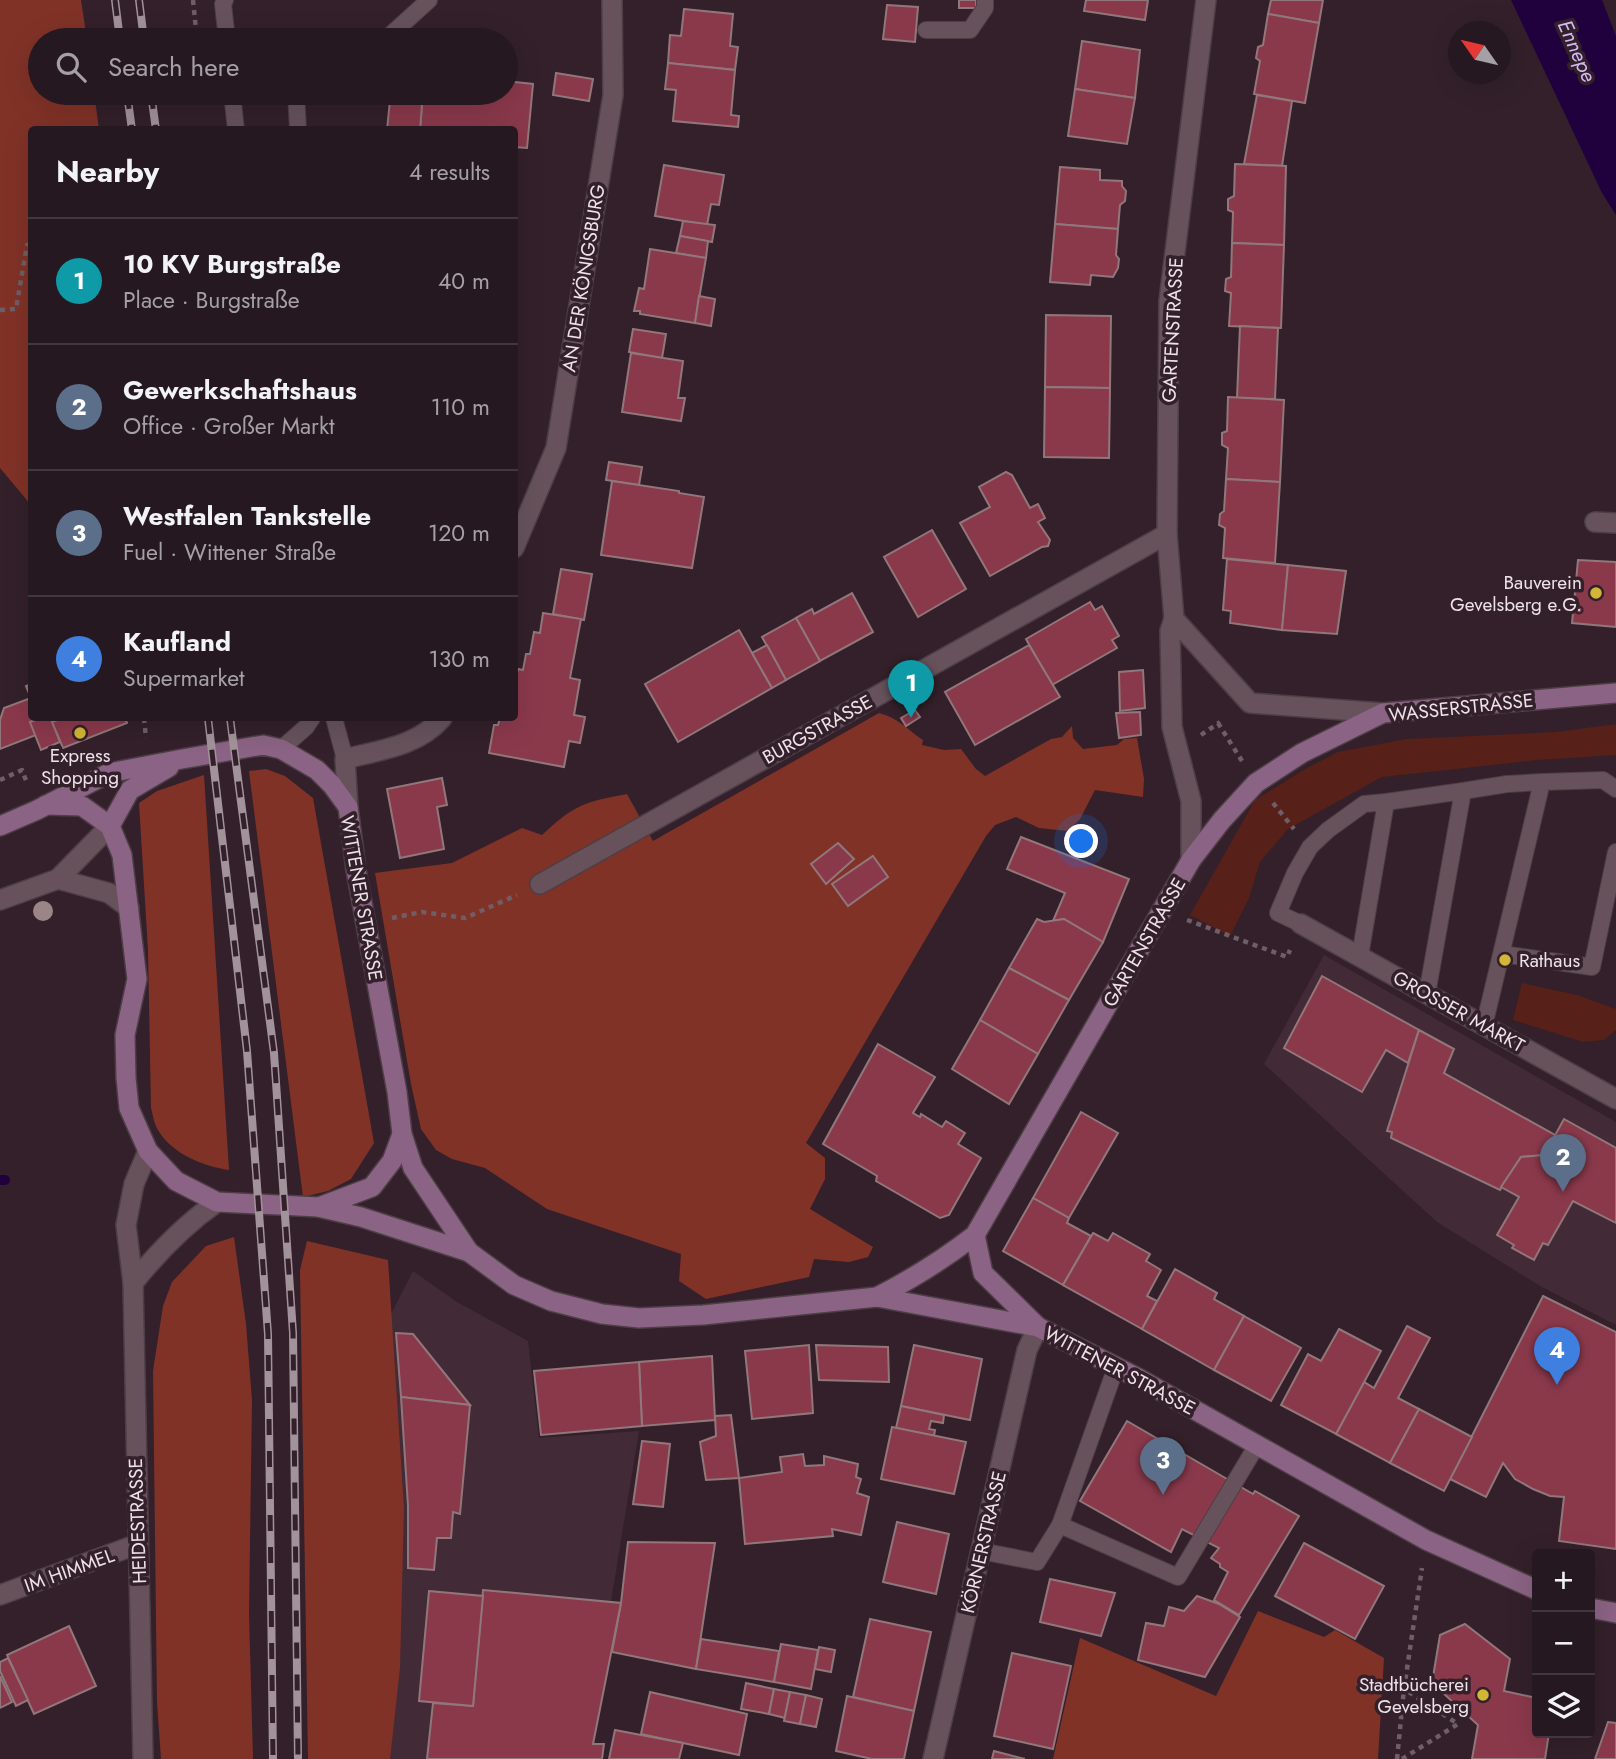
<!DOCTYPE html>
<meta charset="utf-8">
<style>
:root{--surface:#261820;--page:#32252d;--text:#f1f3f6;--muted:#a4a0a5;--line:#42373e;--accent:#d3b635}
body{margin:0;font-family:Jost,sans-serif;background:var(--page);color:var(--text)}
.controls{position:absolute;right:21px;bottom:21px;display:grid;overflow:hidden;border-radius:7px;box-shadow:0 7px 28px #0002}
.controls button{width:63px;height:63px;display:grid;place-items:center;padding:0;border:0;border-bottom:2px solid var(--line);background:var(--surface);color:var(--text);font:35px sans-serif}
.compass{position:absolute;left:1448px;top:21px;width:63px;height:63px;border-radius:50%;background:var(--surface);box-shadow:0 7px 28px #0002;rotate:304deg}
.you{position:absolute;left:1082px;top:842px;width:24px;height:24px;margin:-18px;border:5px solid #fff;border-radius:50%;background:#1a73e8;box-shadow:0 0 0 10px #1a73e833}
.badge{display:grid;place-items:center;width:46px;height:46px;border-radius:50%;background:var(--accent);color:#fff;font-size:23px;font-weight:700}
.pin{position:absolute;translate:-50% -58px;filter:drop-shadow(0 2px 4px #0008)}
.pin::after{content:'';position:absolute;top:37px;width:24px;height:21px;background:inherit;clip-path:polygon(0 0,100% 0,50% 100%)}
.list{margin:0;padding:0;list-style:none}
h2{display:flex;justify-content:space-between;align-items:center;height:91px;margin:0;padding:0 28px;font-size:30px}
h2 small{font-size:23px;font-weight:400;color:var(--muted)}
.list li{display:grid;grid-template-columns:46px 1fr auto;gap:21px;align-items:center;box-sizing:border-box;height:126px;padding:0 28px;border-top:2px solid var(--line)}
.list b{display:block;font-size:26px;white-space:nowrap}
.list p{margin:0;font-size:23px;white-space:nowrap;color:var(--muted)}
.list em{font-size:23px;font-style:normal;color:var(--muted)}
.icon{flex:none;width:38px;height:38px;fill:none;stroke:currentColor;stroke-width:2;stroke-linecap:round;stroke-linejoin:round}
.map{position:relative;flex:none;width:1616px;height:1759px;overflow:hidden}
.search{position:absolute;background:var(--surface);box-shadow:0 7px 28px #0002;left:28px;top:28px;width:490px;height:77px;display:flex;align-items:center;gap:18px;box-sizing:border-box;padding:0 24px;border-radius:38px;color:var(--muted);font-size:26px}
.panel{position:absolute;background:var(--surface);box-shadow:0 7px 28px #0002;left:28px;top:126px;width:490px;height:595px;border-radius:7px}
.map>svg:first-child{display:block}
</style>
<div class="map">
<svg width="1616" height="1759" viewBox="0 0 1616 1759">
<rect width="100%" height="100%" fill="#33202a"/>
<g fill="#422a37">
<path d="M1324 955 1616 1122V1325L1540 1286 1437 1222 1264 1064Z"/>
<path d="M413 1271 457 1302 528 1341 539 1438 639 1431 585 1759H388L391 1314Z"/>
</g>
<g fill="#572018">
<path d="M1616 724V755L1538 760 1382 777 1288 829 1260 862 1249 898 1230 936 1190 915 1255 800 1305 769 1338 752 1406 739 1556 732Z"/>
<path d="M1522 983 1577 995 1616 1009V1030L1604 1040 1583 1042 1513 1020Z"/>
</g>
<g fill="#813227">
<path d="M0 0H81L87 40H40V93H94L99 129 32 130 31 505 0 468Z"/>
<path d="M879 713C897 717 908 730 923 740L922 745 944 750 961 749 976 769 985 776 1051 739 1062 737 1072 726 1073 738 1083 749 1117 745 1124 739 1137 738 1144 779 1143 797 1095 790 1080 819 1068 831 1039 828 1016 817 995 825 986 836 806 1143 825 1158V1179L810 1209 873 1247 868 1257 849 1262 814 1259 809 1277 706 1299 679 1281 681 1254 547 1209 485 1168 452 1159 436 1150 421 1129 411 1084 375 873 452 863 522 828 542 835C574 805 584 802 627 794L653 841Z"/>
<path d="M266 769 285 776 313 798 374 1143 351 1179 328 1191 303 1197 249 771Z"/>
<path d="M204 775 229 1170C203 1166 172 1154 158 1130 154 1124 153 1115 151 1108L148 950 139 803 157 791Z"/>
<path d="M234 1237 246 1324 252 1400 249 1614 253 1759H161L157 1702 153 1371 163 1306 172 1282 206 1246Z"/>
<path d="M307 1241 388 1260 404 1508 400 1668 390 1759H308L300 1270Z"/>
<path d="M1258 1611 1324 1637 1335 1630 1384 1658 1378 1759H1053L1080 1638 1216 1696Z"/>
</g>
<path fill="#21003e" d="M1511 0H1602L1616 36V215L1602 193Z"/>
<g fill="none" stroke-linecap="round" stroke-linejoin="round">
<path stroke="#21003e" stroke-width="10" d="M0 1180H5"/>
</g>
<g fill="#8a394b" stroke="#91777b" stroke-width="2">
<rect x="959" y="0" width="17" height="8"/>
<path d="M1086 0H1148L1145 20 1084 11Z"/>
<path d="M1271 0H1323L1319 23 1268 14Z"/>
<path d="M887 5 918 7 915 42 883 39Z"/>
<path d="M684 9 733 14 730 46 738 47 735 70 668 63 670 35 681 36Z"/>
<path d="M1268 14 1319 23 1305 103 1254 94 1260 61 1256 58 1258 47 1263 45Z"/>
<path d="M1082 41 1140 50 1135 98 1075 89Z"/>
<path d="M668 63 735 70 731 115 739 116 738 127 673 121 676 90 665 89Z"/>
<path d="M556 73 593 79 589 101 553 95Z"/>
<path d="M506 81 533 84 527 148 514 147V130H420L423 93H506Z"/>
<path d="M1075 89 1135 98 1127 144 1068 136Z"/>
<path d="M1257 95 1292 101 1282 166 1244 164Z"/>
<path d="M390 100 422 104 420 130H387Z"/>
<path d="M1235 164 1286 166 1284 245 1232 243 1233 212 1228 210V199L1234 196Z"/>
<path d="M664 165 724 175 719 205 711 204 707 225 655 216Z"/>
<path d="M1060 167 1100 170V180L1122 181V186L1126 191 1125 201 1120 205 1118 229 1055 224Z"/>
<path d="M683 221 715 225 712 242 680 236Z"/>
<path d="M1055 224 1118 229 1116 255 1119 259 1118 268 1113 277 1091 275 1090 285 1050 282Z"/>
<path d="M680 236 708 241 706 258 676 253Z"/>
<path d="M1232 243 1284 245 1281 328 1229 326 1231 293 1225 291 1226 279 1231 277Z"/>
<path d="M650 249 706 258 695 323 640 314V311H634L639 288 644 289Z"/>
<path d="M699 296 715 299 711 326 695 323Z"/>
<path d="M1046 315 1111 316 1110 388 1045 387Z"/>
<path d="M1240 326 1278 328 1275 399 1237 398Z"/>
<path d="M633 329 666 334 662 358 629 352Z"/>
<path d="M631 353 683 361 678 398H685L681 421 622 412Z"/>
<path d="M1045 387 1110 388 1109 458 1044 457Z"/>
<path d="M1228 397 1284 400 1280 482 1226 479 1228 448 1222 445V433L1227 431Z"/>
<path d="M609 462 642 467 639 485 606 480Z"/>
<path d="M1006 472 1012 475 1030 508 1038 504 1045 518 1038 522 1050 540 1048 546 1042 547 990 576 960 523 990 507 979 487Z"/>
<path d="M1226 479 1280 482 1275 563 1223 558 1225 528 1219 525 1220 514 1224 511Z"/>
<path d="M612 481 679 491V493L704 497 692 568 601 555Z"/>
<path d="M932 530 966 589 918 617 884 557Z"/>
<path d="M1227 559 1288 565 1282 630 1230 623 1231 611 1223 610Z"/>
<path d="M1578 560 1616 562V627L1572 623Z"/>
<path d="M1288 565 1346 571 1337 634 1282 630Z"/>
<path d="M561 569 592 574 584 620 553 614Z"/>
<path d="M852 593 873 632 820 661 796 618 812 609 814 614Z"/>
<path d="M1090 602 1095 610 1102 606 1119 636 1112 640 1117 648 1052 685 1026 639Z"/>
<path d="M543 613 581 619 570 678 580 680 574 715 585 717 580 743 569 741 564 767 489 753 494 725H498L500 718H514V687L518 669 523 670 526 654H530L534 632 540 633Z"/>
<path d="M796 618 820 661 786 680 762 637Z"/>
<path d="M739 630 772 688 678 742 645 684Z"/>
<path d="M767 645 786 680 772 688 752 653Z"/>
<path d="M1029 645 1060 697 975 745 945 692Z"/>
<path d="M1143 670 1145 708 1120 711 1119 672Z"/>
<path d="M32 684V718H41L30 722 36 735 0 749V720L4 708 31 698 26 686Z"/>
<path d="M915 710 920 717 906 726 901 718Z"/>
<path d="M1140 712 1141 735 1119 738 1116 713Z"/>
<path d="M41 718H51L60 742 41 750 30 722Z"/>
<path d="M63 718H125L127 723 63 748 52 722Z"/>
<path d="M442 778 447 805 437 807 444 849 400 858 387 789Z"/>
<path d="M1021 837 1129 879 1103 942 1064 919 1053 921 1065 893 1007 869Z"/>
<path d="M838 843 854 859 826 884 811 864Z"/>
<path d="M873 856 888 877 848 906 832 884Z"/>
<path d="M1037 919 1044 922 1064 919 1103 942 1069 1000 1009 968Z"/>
<path d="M1009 968 1069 1000 1038 1054 980 1020Z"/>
<path d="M1322 976 1419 1030 1408 1063 1386 1050 1362 1092 1284 1048Z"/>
<path d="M980 1020 1038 1054 1009 1104 952 1069Z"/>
<path d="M1419 1030 1454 1049 1444 1073 1555 1135 1544 1155 1521 1157 1500 1190 1391 1138 1392 1132 1387 1131Z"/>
<path d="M878 1044 935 1077 913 1113 920 1117 921 1114 942 1127 946 1121 965 1133 958 1144 981 1158 949 1215 940 1218 876 1181 877 1176 823 1144Z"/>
<path d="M1081 1112 1118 1133 1069 1218 1033 1198Z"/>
<path d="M1564 1119 1616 1148V1223L1573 1201 1548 1245 1543 1243 1534 1260 1512 1248 1514 1245 1497 1235 1519 1197 1501 1187 1521 1157 1544 1155Z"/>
<path d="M1033 1198 1069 1218 1067 1223 1091 1236 1063 1285 1003 1251Z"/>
<path d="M1093 1233 1108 1241 1113 1233 1150 1254 1146 1261 1161 1270 1147 1296 1157 1301 1142 1329 1063 1285Z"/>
<path d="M1175 1269 1217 1293 1214 1299 1244 1316 1214 1370 1142 1329Z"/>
<path d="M1543 1296 1616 1332V1549L1559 1541 1564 1497 1550 1496 1533 1489 1515 1479 1503 1463 1486 1497 1450 1479Z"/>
<path d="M1244 1316 1301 1348 1271 1401 1214 1370Z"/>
<path d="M1407 1326 1430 1338 1398 1398 1419 1409 1390 1463 1336 1434 1364 1382 1374 1388Z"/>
<path d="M1339 1329 1381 1351 1336 1434 1281 1405 1308 1354 1321 1361Z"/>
<path d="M396 1333 413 1334 470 1405 401 1397Z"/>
<path d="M809 1345 813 1413 752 1419 745 1351Z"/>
<path d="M816 1345 888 1347 889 1382 819 1380Z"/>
<path d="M914 1345 982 1359 970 1420 901 1406Z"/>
<path d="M712 1356 715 1420 642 1426 639 1362Z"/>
<path d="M639 1362 642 1426 541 1435 534 1371Z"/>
<path d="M401 1397 470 1405 460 1514 453 1512 451 1538H437L434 1570 408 1568V1506Z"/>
<path d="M901 1406 944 1415 943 1423 931 1421 929 1429 935 1430 934 1436 896 1428Z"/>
<path d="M1419 1409 1472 1437 1444 1491 1390 1463Z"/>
<path d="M731 1415 739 1478 706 1480 700 1442 716 1436 715 1416Z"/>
<path d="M1127 1421 1253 1494 1255 1491 1299 1516 1239 1615 1214 1600 1228 1572 1220 1567V1564L1211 1558 1219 1548 1182 1529 1171 1552 1080 1501Z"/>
<path d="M892 1427 966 1442 954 1494 881 1479Z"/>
<path d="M642 1441 670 1444 663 1507 633 1504Z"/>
<path d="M803 1454 805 1466 824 1465V1456L858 1464 856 1477 861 1479 857 1493 869 1497 861 1535 832 1529 833 1536 745 1544 739 1478 782 1472 780 1457Z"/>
<path d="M897 1522 949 1534 936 1594 883 1582Z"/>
<path d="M628 1542 715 1543 696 1669 612 1652 621 1603Z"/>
<path d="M1304 1543 1384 1586 1355 1639 1275 1596Z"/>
<path d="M1050 1579 1115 1593 1101 1636 1040 1622Z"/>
<path d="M483 1590 621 1603 593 1744H604L602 1759H427L433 1703 473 1706Z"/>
<path d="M429 1591 483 1596 473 1706 419 1701Z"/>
<path d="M1197 1596 1219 1604 1240 1617 1205 1677 1138 1660 1146 1623 1164 1626 1169 1607 1184 1611Z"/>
<path d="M870 1619 931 1632 914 1711 853 1697Z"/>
<path d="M1465 1624 1510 1659 1504 1691 1537 1698V1733H1549L1545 1759H1472L1478 1725 1432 1683 1440 1635Z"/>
<path d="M69 1626 96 1686 34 1714 7 1655Z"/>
<path d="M701 1639 779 1651 774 1682 696 1669Z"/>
<path d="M781 1644 818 1650 811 1689 774 1682Z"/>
<path d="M819 1647 835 1650 831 1672 815 1669Z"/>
<path d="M1012 1653 1071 1666 1053 1749 994 1736Z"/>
<path d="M8 1658 28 1700 16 1706 0 1671V1662Z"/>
<path d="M0 1676 12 1702 0 1708Z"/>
<path d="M746 1683 774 1689 769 1714 741 1709Z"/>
<path d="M774 1689 790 1692 785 1718 769 1714Z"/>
<path d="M650 1692 747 1714 739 1755 641 1734Z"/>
<path d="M790 1692 806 1695 800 1724 784 1721Z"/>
<path d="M806 1695 822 1699 816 1727 800 1724Z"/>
<path d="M847 1696 914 1711 904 1759H872L836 1751Z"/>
<path d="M1608 1722 1616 1723V1759H1595Z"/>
<path d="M615 1730 683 1743 679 1759H609Z"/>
<path d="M994 1751 1025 1759H992Z"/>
</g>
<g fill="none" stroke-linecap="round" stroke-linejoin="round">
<g stroke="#4d3e46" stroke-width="18">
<g id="service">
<path d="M225 0 223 4 227 40"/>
<path d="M926 30H970L985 8V0"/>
<path d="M385 40 429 0"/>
<path d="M232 93 236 130"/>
<path d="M296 93 298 130"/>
<path d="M334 718 345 759"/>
<path d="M281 749 306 727 312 718"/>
<path d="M1463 791 1507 784 1542 782"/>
<path d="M1386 802 1463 791 1427 994"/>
<path d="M1301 924 1278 913 1295 873 1310 847 1328 830 1364 804 1386 802 1360 956"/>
<path d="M1502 954 1592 967 1616 852"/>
<path d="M1484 1026 1542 782 1603 780 1616 789"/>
<path d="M1060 1525 1178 1577 1257 1445"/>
<path d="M981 1551 1037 1562 1060 1525 1116 1367"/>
</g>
</g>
<g stroke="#4d3e46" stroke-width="22">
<g id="minor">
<path d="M1595 522 1616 523"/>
<path d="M514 548 556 448 613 95 612 0"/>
<path d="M1174 619 1250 703 1383 713"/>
<path d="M348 807 345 759C380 750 418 746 442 718"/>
<path d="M1191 860V801L1172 727 1170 631 1174 619 1167 534 1169 301 1206 0"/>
<path d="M58 879 109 893 129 908"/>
<path d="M540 884 1167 534"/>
<path d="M0 900 58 879 110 826"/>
<path d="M1301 924 1616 1099"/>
<path d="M133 1283C158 1252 184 1225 217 1202"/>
<path d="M0 1595 138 1544"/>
<path d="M143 1759 133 1283 126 1225 134 1184 148 1151"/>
<path d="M933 1759 1027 1350 1038 1327"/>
</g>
</g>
<g stroke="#4d3e46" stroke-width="22">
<g id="secondary">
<path d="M46 805 82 806 110 826 122 855 137 979 125 1035 126 1078 129 1108 148 1151 176 1181 217 1202 318 1207 361 1217 469 1252 514 1285 551 1301 602 1314 639 1318 703 1315 877 1297 1038 1327 1138 1378 1426 1540 1537 1590"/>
<path d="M0 826 37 810 109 773 182 759 263 745 281 749 317 770 332 785 348 807 356 870 397 1092 402 1134 413 1168 469 1252"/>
<path d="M110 826 130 790 169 767"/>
<path d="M319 1207 372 1187 392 1161 402 1134"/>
<path d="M975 1235 983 1273 1038 1327"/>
<path d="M877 1297C912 1279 944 1259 975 1235L1191 860 1222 820 1256 783 1302 753 1383 713 1616 693"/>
<path d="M1590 1608 1616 1613"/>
</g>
</g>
<g stroke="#6f5e67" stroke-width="4.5" stroke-dasharray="5 5" stroke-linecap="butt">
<path d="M193 0 197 40"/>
<path d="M0 310 16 309 27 245 32 244"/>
<path d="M144 718 146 738"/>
<path d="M1218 723 1242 761"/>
<path d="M1201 735 1220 722"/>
<path d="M0 780 22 770 27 783"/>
<path d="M1273 803 1294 829"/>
<path d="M392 918 422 912 465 918 517 895"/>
<path d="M1187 920 1287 957 1290 950"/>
<path d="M1397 1759 1404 1689 1422 1568"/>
<path d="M1402 1759 1458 1724 1404 1689"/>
</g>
<use href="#service" stroke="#67525c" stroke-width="16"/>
<use href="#minor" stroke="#67525c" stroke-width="19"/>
<use href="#secondary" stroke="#8b6384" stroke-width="19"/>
<g stroke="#a2939b" stroke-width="8">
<g id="rail">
<path d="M115 0 120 40"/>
<path d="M139 0 144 40"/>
<path d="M127 93 132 130"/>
<path d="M151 93 156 130"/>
<path d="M208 718 247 1051 268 1334 273 1759"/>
<path d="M230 718 274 1053 293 1333 298 1759"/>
</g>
</g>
<use href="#rail" stroke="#33202a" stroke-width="5" stroke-dasharray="16" stroke-linecap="butt"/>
</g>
<circle fill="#9b8587" cx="43" cy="911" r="10"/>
<g fill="#d3b635" stroke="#33202a" stroke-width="2.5">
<circle cx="1596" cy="593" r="7"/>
<circle cx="80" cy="733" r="7"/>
<circle cx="1505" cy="960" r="7"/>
<circle cx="1483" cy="1695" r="7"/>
</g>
<g text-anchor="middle" stroke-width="7" stroke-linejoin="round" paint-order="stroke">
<g font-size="19" fill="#eee1e8" stroke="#33202a">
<text transform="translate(583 278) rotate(-81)" y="7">AN DER KÖNIGSBURG</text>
<text transform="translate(1172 330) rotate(-87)" y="7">GARTENSTRASSE</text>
<text transform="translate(1461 707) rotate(-6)" y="7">WASSERSTRASSE</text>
<text transform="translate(817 729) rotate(-29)" y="7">BURGSTRASSE</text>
<text transform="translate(362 898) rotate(80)" y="7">WITTENER STRASSE</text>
<text transform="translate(1144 942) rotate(-60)" y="7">GARTENSTRASSE</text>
<text transform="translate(1459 1011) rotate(29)" y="7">GROSSER MARKT</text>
<text transform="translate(1120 1370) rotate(28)" y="7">WITTENER STRASSE</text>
<text transform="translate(137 1521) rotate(-92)" y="7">HEIDESTRASSE</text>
<text transform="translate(983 1542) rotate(-77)" y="7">KÖRNERSTRASSE</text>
<text transform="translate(69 1570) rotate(-20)" y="7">IM HIMMEL</text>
</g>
<g font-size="19" fill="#eee1e8" stroke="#33202a" text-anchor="end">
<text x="1582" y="589">Bauverein<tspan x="1582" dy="22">Gevelsberg e.G.</tspan></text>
<text x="80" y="762" text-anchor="middle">Express<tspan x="80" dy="22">Shopping</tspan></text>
<text x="1519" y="967" text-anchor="start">Rathaus</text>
<text x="1469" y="1691">Stadtbücherei<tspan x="1469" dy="22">Gevelsberg</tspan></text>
</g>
<g font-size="21" font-style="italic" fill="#d1baf5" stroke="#33202a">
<text transform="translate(1577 51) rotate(66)" y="7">Ennepe</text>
</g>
</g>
</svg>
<div class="controls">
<button>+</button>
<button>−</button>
<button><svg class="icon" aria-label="layers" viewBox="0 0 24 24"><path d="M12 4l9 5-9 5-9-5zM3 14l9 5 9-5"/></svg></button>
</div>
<svg class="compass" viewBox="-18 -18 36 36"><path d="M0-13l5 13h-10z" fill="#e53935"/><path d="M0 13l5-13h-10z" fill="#a4a0a5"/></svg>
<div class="you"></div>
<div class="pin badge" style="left:911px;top:718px;background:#0f9aa8">1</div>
<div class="pin badge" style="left:1563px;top:1192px;background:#5c6f8a">2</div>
<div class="pin badge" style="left:1163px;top:1495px;background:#5c6f8a">3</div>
<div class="pin badge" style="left:1557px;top:1385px;background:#3f7fe0">4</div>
<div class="search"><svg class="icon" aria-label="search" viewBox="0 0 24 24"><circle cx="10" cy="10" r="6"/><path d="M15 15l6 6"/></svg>Search here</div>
<section class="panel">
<h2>Nearby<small>4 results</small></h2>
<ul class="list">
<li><span class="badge" style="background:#0f9aa8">1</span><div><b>10 KV Burgstraße</b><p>Place · Burgstraße</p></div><em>40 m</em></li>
<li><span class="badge" style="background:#5c6f8a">2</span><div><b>Gewerkschaftshaus</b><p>Office · Großer Markt</p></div><em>110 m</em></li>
<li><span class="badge" style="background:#5c6f8a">3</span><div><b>Westfalen Tankstelle</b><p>Fuel · Wittener Straße</p></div><em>120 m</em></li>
<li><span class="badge" style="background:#3f7fe0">4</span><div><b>Kaufland</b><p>Supermarket</p></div><em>130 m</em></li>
</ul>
</section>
</div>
